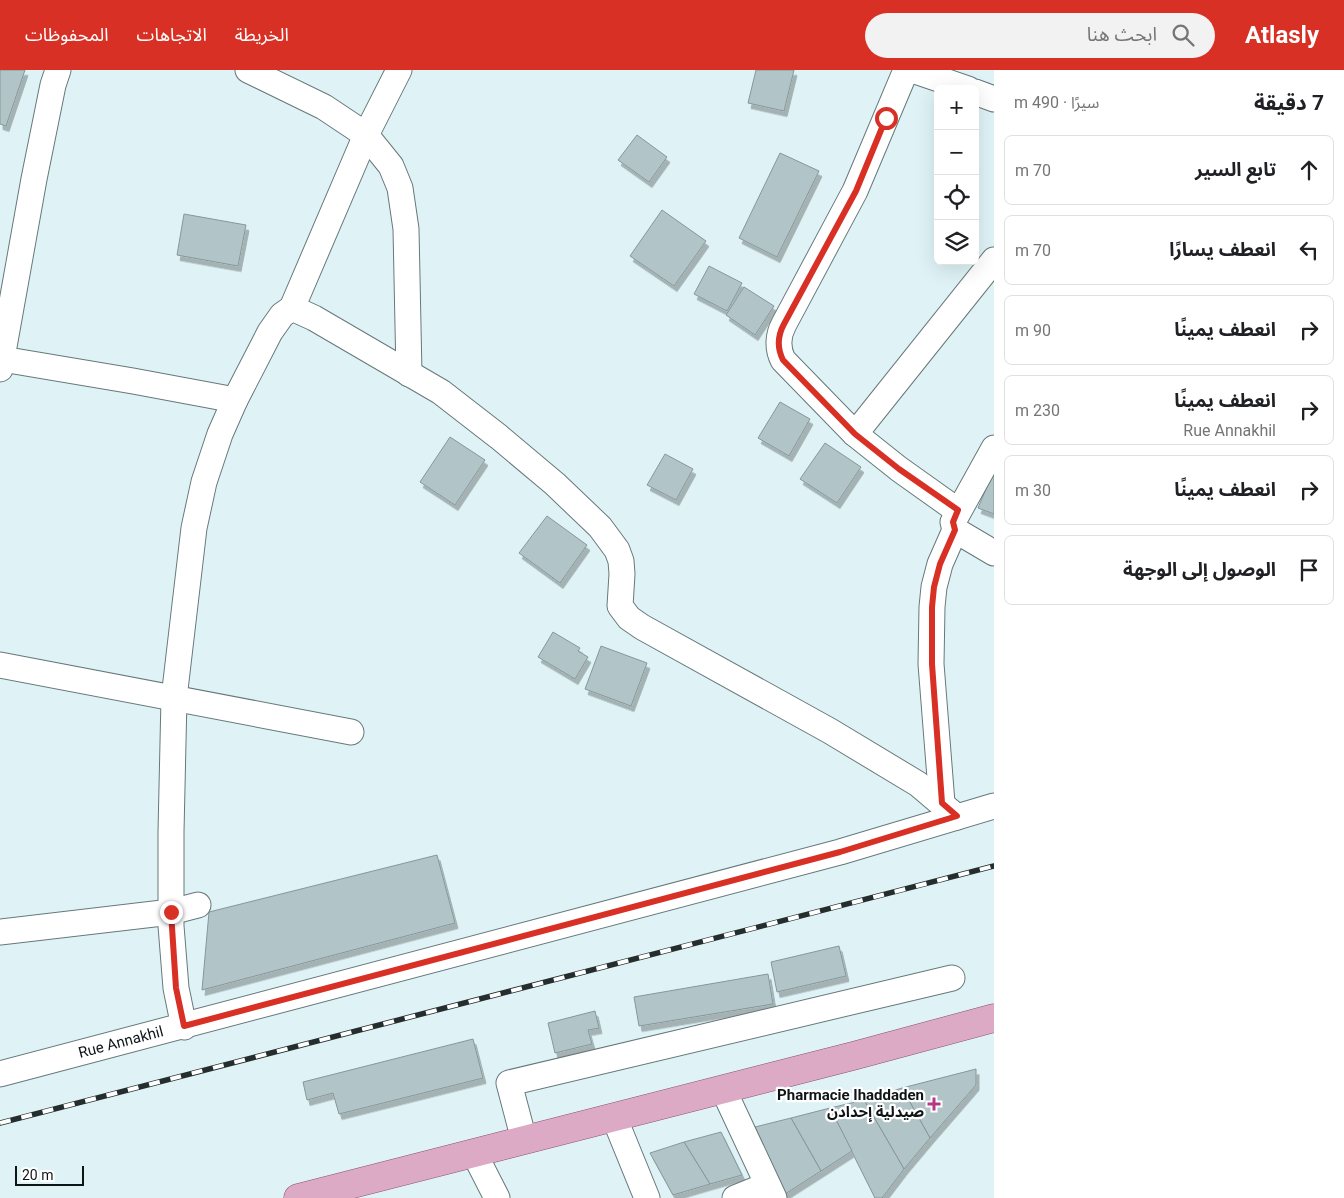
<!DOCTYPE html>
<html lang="ar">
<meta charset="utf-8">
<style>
:root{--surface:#fff;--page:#f2f2f2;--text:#202124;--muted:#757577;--line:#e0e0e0;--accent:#d93025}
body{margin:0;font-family:Roboto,"Noto Sans Arabic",sans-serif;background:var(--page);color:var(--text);direction:rtl}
.controls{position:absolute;right:15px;top:15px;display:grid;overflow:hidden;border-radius:8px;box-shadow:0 5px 20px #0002}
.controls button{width:45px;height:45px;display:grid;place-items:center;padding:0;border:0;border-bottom:1px solid var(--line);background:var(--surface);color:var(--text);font:25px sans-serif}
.scale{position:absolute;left:15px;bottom:12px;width:69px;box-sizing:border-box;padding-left:5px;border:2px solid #0e1516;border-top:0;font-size:14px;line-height:18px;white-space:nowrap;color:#0e1516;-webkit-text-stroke:4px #fff;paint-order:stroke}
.stop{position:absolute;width:15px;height:15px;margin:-11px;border:4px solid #d93025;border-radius:50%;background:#fff}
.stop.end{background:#d93025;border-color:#fff;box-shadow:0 1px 5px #0008}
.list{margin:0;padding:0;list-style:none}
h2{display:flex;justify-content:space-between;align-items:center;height:65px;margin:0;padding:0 20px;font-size:21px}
h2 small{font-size:16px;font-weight:400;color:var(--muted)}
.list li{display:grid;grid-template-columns:32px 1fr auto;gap:15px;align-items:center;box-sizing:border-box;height:70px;margin:0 10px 10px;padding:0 10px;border:1px solid var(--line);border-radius:8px}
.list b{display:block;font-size:19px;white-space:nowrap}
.list p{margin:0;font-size:16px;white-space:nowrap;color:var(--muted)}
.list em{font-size:16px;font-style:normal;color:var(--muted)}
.icon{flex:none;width:28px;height:28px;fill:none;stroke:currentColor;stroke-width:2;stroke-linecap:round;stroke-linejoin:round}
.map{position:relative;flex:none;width:994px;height:1128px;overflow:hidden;direction:ltr}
header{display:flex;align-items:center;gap:30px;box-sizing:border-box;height:70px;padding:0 25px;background:var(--accent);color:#fff}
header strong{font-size:24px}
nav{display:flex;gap:28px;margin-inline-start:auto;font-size:18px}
.search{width:350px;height:45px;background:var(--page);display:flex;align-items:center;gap:12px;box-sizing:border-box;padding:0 18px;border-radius:28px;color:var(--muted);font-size:19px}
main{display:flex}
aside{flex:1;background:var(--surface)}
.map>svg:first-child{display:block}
</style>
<header>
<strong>Atlasly</strong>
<div class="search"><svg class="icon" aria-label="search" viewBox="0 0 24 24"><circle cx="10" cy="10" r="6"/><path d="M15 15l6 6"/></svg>ابحث هنا</div>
<nav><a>الخريطة</a><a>الاتجاهات</a><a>المحفوظات</a></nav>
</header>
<main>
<aside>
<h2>7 دقيقة<small>سيرًا · 490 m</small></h2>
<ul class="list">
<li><svg class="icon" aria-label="ahead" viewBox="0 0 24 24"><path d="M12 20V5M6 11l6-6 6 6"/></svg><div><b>تابع السير</b></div><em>70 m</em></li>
<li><svg class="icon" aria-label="left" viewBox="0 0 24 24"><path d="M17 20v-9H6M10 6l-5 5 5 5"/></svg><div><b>انعطف يسارًا</b></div><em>70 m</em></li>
<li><svg class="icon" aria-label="right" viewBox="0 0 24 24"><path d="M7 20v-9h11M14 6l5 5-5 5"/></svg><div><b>انعطف يمينًا</b></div><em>90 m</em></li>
<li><svg class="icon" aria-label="right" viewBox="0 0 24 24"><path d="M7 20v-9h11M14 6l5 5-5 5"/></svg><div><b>انعطف يمينًا</b><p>Rue Annakhil</p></div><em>230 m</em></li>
<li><svg class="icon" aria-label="right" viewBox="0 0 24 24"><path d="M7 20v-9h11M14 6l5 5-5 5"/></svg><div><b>انعطف يمينًا</b></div><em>30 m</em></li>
<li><svg class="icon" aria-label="arrive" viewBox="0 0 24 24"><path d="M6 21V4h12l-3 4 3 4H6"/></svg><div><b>الوصول إلى الوجهة</b></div></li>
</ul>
</aside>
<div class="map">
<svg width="994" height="1128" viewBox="0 0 994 1128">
<defs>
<filter id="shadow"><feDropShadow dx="3" dy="5.5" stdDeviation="0" flood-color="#0004"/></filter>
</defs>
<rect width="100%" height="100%" fill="#dff3f6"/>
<g fill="#b1c4c7" stroke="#86979a" filter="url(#shadow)">
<path d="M0 0H25L6 56 0 54Z"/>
<path d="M756 0H794L784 41 748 33Z"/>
<path d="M637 65 667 87 649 112 618 90Z"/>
<path d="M780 83 819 101 777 187 739 168Z"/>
<path d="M662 140 706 171 674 216 630 186Z"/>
<path d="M184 144 246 155 238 196 177 185Z"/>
<path d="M709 196 742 213 727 241 694 224Z"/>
<path d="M744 217 774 236 755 265 726 245Z"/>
<path d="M780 332 810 349 789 386 758 368Z"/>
<path d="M450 367 485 390 455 435 420 412Z"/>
<path d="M825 373 861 397 837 433 800 409Z"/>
<path d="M665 384 693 399 676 430 647 415Z"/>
<path d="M994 400V444L978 438Z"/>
<path d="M547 446 587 475 560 513 519 483Z"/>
<path d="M553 562 580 578 578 581 588 587 575 609 538 587Z"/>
<path d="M601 576 647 593 631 636 585 619Z"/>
<path d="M437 785 455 853 202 920 209 842Z"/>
<path d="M839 876 846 906 777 922 771 892Z"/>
<path d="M768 904 773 934 639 956 634 927Z"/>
<path d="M595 941 599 958 588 960 592 974 555 983 548 953Z"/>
<path d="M473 969 483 1008 339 1044 333 1023 307 1030 303 1012Z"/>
<path d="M976 999V1015L930 1068 902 1018Z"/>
<path d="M902 1018 930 1068 904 1099 864 1030Z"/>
<path d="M864 1030 904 1099 882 1128H875L830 1038Z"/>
<path d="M830 1038 852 1081 821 1101 791 1048Z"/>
<path d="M791 1048 821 1101 785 1124 747 1059Z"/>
<path d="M721 1062 742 1105 710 1114 684 1072Z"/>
<path d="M684 1072 710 1114 673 1125 650 1083Z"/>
</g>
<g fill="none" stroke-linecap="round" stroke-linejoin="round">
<g stroke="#67787b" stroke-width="27">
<g id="minor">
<path d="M248 0 324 37 366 65 391 96 400 118 406 159 409 304"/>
<path d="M906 0 855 121 784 254C778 265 777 278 783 290L855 364 899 399 958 441"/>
<path d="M912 0 968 19"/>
<path d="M975 22 994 29"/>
<path d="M292 238 366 65 399 0"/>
<path d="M2 289 133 311 235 330"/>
<path d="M0 299 34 109 53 15 58 0"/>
<path d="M855 364 994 190"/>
<path d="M994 378 953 452 955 460 994 483"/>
<path d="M0 595 351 662"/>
<path d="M942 733 931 594 932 537 934 517 940 494 955 460"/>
<path d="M0 862 171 842 198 835"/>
<path d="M184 957 176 918 171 856V762L174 628 194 458 204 412 220 364 235 330 270 262 282 245 292 238 314 248 441 322 499 367 555 414 600 457 617 480 621 491 622 504 620 536 629 548 642 557 830 661 918 714 957 747"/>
<path id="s1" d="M0 1004 840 782 994 736"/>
<path d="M723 1019 774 1128"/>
<path d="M614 1047 647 1128"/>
<path d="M524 1070 509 1013 952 908"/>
<path d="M474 1083 497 1128"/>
<path d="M735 1128 767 1115"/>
</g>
</g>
<g stroke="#865170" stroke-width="29">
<path id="major" d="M298 1128 853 986 994 948"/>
</g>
<use href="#minor" stroke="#fff" stroke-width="25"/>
<use href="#major" stroke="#ddaac6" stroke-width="28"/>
<g stroke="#252d2f" stroke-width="5.5">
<path id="rail" d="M0 1053 994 796"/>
</g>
<use href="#rail" stroke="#fff" stroke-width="4" stroke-dasharray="11" stroke-linecap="butt"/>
</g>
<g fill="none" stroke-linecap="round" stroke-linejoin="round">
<path stroke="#d93025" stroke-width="6" d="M171 842 176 918 184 956 840 782 957 746 942 733 932 594V537L934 517 940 494 955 460 953 452 958 440 899 399 855 364 783 290C777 278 778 265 784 254L856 121 886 48"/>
</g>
<path fill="#b53785" stroke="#fff" stroke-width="2" d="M931.5 1026.5h5v5h5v5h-5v5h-5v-5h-5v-5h5z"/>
<g text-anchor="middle" stroke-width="4.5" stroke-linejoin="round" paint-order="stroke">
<g font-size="15" fill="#0e1516" stroke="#fff">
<text dy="5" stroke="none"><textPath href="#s1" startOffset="125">Rue Annakhil</textPath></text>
</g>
<g font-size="15" font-weight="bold" fill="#0e1516" stroke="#fff" text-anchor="end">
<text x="924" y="1030">Pharmacie Ihaddaden<tspan x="924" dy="17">صيدلية إحدادن</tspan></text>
</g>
</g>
</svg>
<div class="controls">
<button>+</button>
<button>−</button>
<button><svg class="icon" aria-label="locate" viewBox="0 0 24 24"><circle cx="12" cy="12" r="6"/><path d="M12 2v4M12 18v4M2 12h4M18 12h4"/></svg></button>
<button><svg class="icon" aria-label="layers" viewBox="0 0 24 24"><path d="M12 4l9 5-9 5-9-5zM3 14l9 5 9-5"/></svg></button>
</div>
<div class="scale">20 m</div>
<div class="stop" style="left:886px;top:48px"></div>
<div class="stop end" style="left:171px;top:842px"></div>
</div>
</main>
